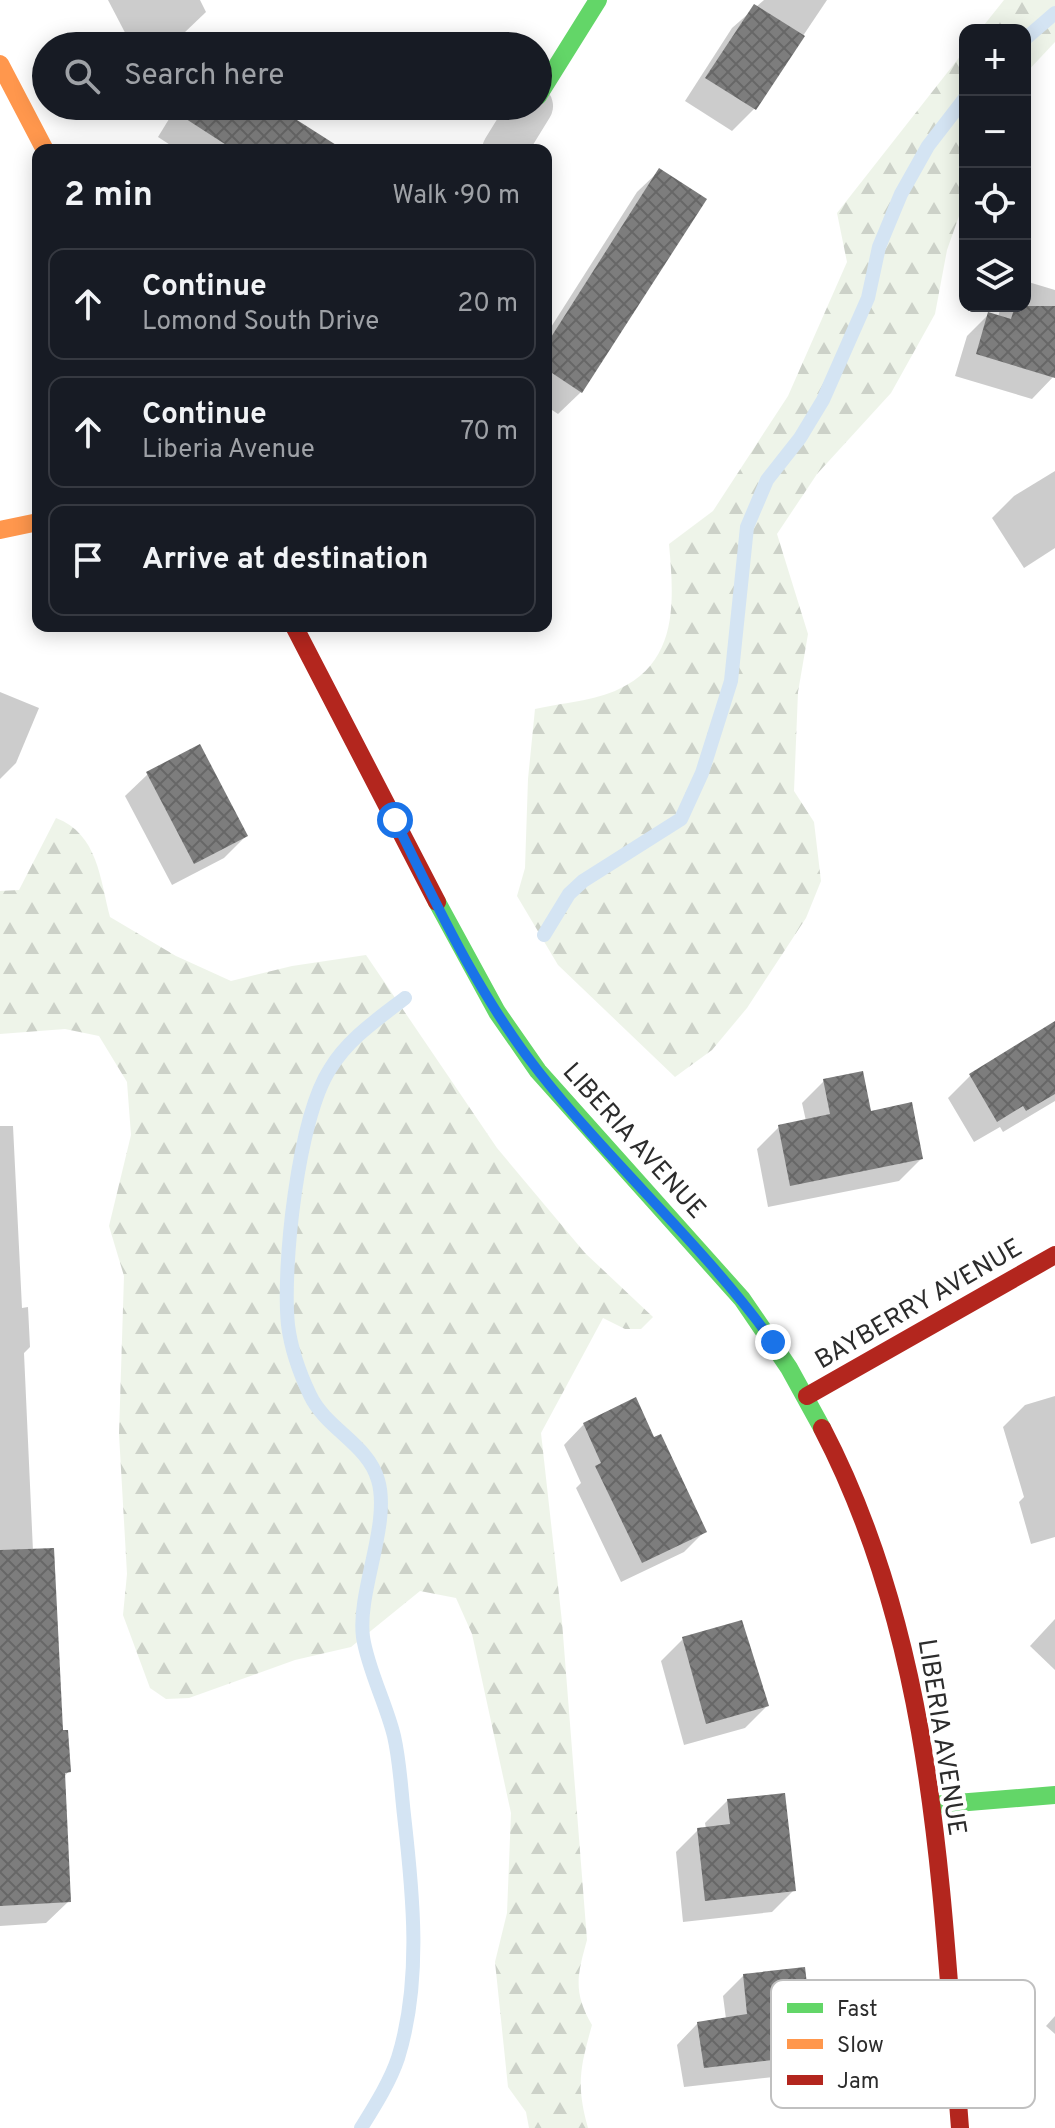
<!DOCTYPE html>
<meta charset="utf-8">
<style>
:root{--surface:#171b24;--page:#242831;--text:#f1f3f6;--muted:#9ea1a6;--line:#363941}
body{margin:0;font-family:Overpass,sans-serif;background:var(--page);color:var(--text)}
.controls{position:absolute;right:24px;top:24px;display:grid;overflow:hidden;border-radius:16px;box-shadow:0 4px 20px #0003}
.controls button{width:72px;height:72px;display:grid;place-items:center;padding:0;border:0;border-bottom:2px solid var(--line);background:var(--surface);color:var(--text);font:40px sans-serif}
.stop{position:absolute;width:24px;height:24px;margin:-18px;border:6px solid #1a73e8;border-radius:50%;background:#fff}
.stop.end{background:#1a73e8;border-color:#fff;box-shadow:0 2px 8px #0008}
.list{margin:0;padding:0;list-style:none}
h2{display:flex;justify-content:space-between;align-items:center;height:104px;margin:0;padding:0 32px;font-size:34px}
h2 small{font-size:26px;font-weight:400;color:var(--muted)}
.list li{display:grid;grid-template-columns:52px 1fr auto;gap:24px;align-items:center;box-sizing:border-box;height:112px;margin:0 16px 16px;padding:0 16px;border:2px solid var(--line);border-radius:16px}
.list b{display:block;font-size:30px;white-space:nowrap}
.list p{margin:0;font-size:26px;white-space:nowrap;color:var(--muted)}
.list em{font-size:26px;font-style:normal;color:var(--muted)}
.icon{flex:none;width:44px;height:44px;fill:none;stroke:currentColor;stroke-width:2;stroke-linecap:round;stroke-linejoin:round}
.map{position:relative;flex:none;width:1055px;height:2128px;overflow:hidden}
.search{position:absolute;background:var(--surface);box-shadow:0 4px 20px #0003;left:32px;top:32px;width:520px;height:88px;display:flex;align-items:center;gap:20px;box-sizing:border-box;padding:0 28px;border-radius:44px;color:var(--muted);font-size:30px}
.panel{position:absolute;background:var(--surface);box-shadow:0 4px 20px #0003;left:32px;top:144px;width:520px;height:488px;border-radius:16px}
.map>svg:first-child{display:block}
</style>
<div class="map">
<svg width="1055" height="2128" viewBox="0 0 1055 2128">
<defs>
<pattern id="forest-firs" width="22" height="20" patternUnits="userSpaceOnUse" patternTransform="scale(2)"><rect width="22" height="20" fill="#eef4e9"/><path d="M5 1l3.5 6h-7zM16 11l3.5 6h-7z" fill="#ccd1c8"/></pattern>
<pattern id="building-cross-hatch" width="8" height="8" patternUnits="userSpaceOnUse" patternTransform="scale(2)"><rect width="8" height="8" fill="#7d7d7d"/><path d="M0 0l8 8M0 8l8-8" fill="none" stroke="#676767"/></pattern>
</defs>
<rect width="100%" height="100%" fill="#fff"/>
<g fill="url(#forest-firs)">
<path d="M1004 0H1055V42L1025 74V30H980Z"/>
<path d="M965 50V199L947 250 935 314 891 393 817 474 777 534 808 634 798 692 794 791 814 822 821 881 806 918 747 1008 712 1050 675 1077 558 965 517 896 525 868 528 779 535 709C561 703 595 701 619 689 679 661 674 600 669 544L713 511 788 396 847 262 837 213Z"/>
<path d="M56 818C98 834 100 879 110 917L176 956 231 981 292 966 366 955 497 1148 585 1253 653 1317 641 1329H625L603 1318 541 1433 562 1622 587 1940C577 1976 573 1992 592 2025 580 2068 576 2085 588 2128H529L526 2112 508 2087 495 1962 507 1913 511 1813 472 1634 456 1598 420 1591 351 1647 295 1660 189 1698 166 1699 150 1688 123 1615 127 1574 119 1434 124 1276 109 1226 131 1135 127 1082 99 1036 65 1029 0 1034V891L19 890Z"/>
</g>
<g fill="#0003">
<path d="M108 0H200L206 12 183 34 160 46H132Z"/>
<path d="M764 0H827L754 109 732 131 685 101 732 28Z"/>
<path d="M177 106H271L306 150H178L158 137Z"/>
<path d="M660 170 581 392 558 414 546 406V335L637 192Z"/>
<path d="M1025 281 1055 290V375L1032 399 955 376 967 336 989 314 998 317 1001 306H1025Z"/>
<path d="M1055 471V548L1024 568 992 518 1014 496Z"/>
<path d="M0 692 39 708 16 763 0 779Z"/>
<path d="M148 774 246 836 224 858 172 885 125 796Z"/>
<path d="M1055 1023V1101L1003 1132 1000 1127 974 1142 948 1098 970 1076Z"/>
<path d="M824 1081 870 1113 921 1159 899 1181 768 1207 757 1149 779 1127 806 1121 802 1103Z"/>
<path d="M0 1126H13L22 1308 28 1307 30 1347 24 1353 33 1551 69 1771 64 1777 69 1901 46 1923 0 1926Z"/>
<path d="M1055 1396V1537L1031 1544 1019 1502 1024 1497 1003 1427 1025 1405Z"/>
<path d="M584 1424 653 1440 705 1531 684 1552 621 1582 576 1488 581 1483 564 1445Z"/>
<path d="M1055 1619V1670L1030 1646Z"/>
<path d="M683 1639 767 1706 745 1728 684 1745 661 1661Z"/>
<path d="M727 1801 794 1890 772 1912 683 1922 676 1852 698 1830 706 1829 705 1823Z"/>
<path d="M743 1976 812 2054 792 2075 684 2087 677 2045 697 2024 726 2019 723 1996Z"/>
<path d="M1055 2016V2034L1046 2026Z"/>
</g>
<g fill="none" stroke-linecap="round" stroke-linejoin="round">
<g stroke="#d4e4f3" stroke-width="14">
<path d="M1025 39 1055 13"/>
<path d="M544 935 569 894 583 881 681 819 702 773 731 681 747 527 767 480 800 438 823 400 868 298 879 247 901 194 928 146 965 98"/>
<path d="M361 2128C374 2107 390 2082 398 2058 422 1981 413 1894 404 1815 401 1789 400 1762 394 1736 386 1703 368 1670 363 1637 357 1592 391 1524 378 1480 368 1444 326 1429 310 1395 300 1374 291 1349 288 1325 282 1267 298 1118 330 1069 348 1039 378 1019 405 998"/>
</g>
</g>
<g fill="url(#building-cross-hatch)">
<path d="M754 4 805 36 756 110 705 78Z"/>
<path d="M166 106H275L344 150H234Z"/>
<path d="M659 168 707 199 582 393 546 369V345Z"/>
<path d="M1015 306H1055V378L976 354 988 312 1011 319Z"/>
<path d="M200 744 248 836 194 864 146 772Z"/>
<path d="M1055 1021V1094L1026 1111 1023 1106 997 1122 969 1074Z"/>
<path d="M863 1071 871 1111 912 1102 923 1159 790 1186 778 1125 830 1114 823 1079Z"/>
<path d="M636 1397 654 1437 661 1434 707 1532 642 1563 595 1466 601 1463 583 1423Z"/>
<path d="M54 1548 63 1730H68L71 1772 65 1773 71 1902 0 1906V1550Z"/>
<path d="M742 1620 769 1706 706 1724 682 1637Z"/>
<path d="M785 1793 796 1891 705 1901 697 1828 730 1824 727 1799Z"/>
<path d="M805 1967 815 2055 704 2068 697 2022 747 2014 743 1974Z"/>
</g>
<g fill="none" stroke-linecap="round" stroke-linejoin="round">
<path stroke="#d1d1d1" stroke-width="44" d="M504 150 531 106"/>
<g stroke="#63d668" stroke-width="18">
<path d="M538 96 598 0"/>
<path d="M437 902 497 1012 538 1071 742 1299 789 1368 822 1428"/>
<path d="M932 1805 1055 1795"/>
</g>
<g stroke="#ff974d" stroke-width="18">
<path d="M0 64 45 150"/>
<path d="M0 530 38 522"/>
</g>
<g stroke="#b3261e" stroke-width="18">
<path d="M294 626 437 902"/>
<path d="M807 1396 1055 1255"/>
<path d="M822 1428C935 1645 941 1889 960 2128"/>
</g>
</g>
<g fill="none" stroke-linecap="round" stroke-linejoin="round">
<path stroke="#1a73e8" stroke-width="10" d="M395 820C437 906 479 996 539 1072 613 1166 703 1245 773 1342"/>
</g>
<g text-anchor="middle" stroke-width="8" stroke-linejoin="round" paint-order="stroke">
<g font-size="26" fill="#2c2c2c" stroke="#fff">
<text transform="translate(635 1140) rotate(48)" y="9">LIBERIA AVENUE</text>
<text transform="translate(918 1303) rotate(-30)" y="9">BAYBERRY AVENUE</text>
<text transform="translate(943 1737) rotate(81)" y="9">LIBERIA AVENUE</text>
</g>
</g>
<rect x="771" y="1980" width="264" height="128" rx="12" fill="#fff" stroke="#c0c0c0" stroke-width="2"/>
<rect x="787" y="2003" width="36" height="10" fill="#63d668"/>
<rect x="787" y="2039" width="36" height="10" fill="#ff974d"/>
<rect x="787" y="2075" width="36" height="10" fill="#b3261e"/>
<g font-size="22" fill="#2c2c2c">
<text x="837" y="2016">Fast</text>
<text x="837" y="2052">Slow</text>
<text x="837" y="2088">Jam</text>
</g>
</svg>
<div class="controls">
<button>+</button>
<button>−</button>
<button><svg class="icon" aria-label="locate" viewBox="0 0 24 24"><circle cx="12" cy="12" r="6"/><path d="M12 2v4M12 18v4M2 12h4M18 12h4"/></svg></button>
<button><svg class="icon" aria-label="layers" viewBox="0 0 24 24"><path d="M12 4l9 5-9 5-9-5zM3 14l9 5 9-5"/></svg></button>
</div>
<div class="stop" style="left:395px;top:820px"></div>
<div class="stop end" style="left:773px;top:1342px"></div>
<div class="search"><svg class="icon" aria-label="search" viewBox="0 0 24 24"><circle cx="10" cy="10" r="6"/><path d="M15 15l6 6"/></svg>Search here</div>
<section class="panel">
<h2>2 min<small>Walk · 90 m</small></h2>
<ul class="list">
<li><svg class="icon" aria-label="ahead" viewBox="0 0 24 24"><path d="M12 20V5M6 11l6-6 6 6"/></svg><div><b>Continue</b><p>Lomond South Drive</p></div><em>20 m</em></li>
<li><svg class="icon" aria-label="ahead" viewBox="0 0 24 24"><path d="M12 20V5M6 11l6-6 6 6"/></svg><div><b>Continue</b><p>Liberia Avenue</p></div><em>70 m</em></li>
<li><svg class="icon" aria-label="arrive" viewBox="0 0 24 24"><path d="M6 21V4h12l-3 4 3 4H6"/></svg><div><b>Arrive at destination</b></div></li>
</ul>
</section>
</div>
